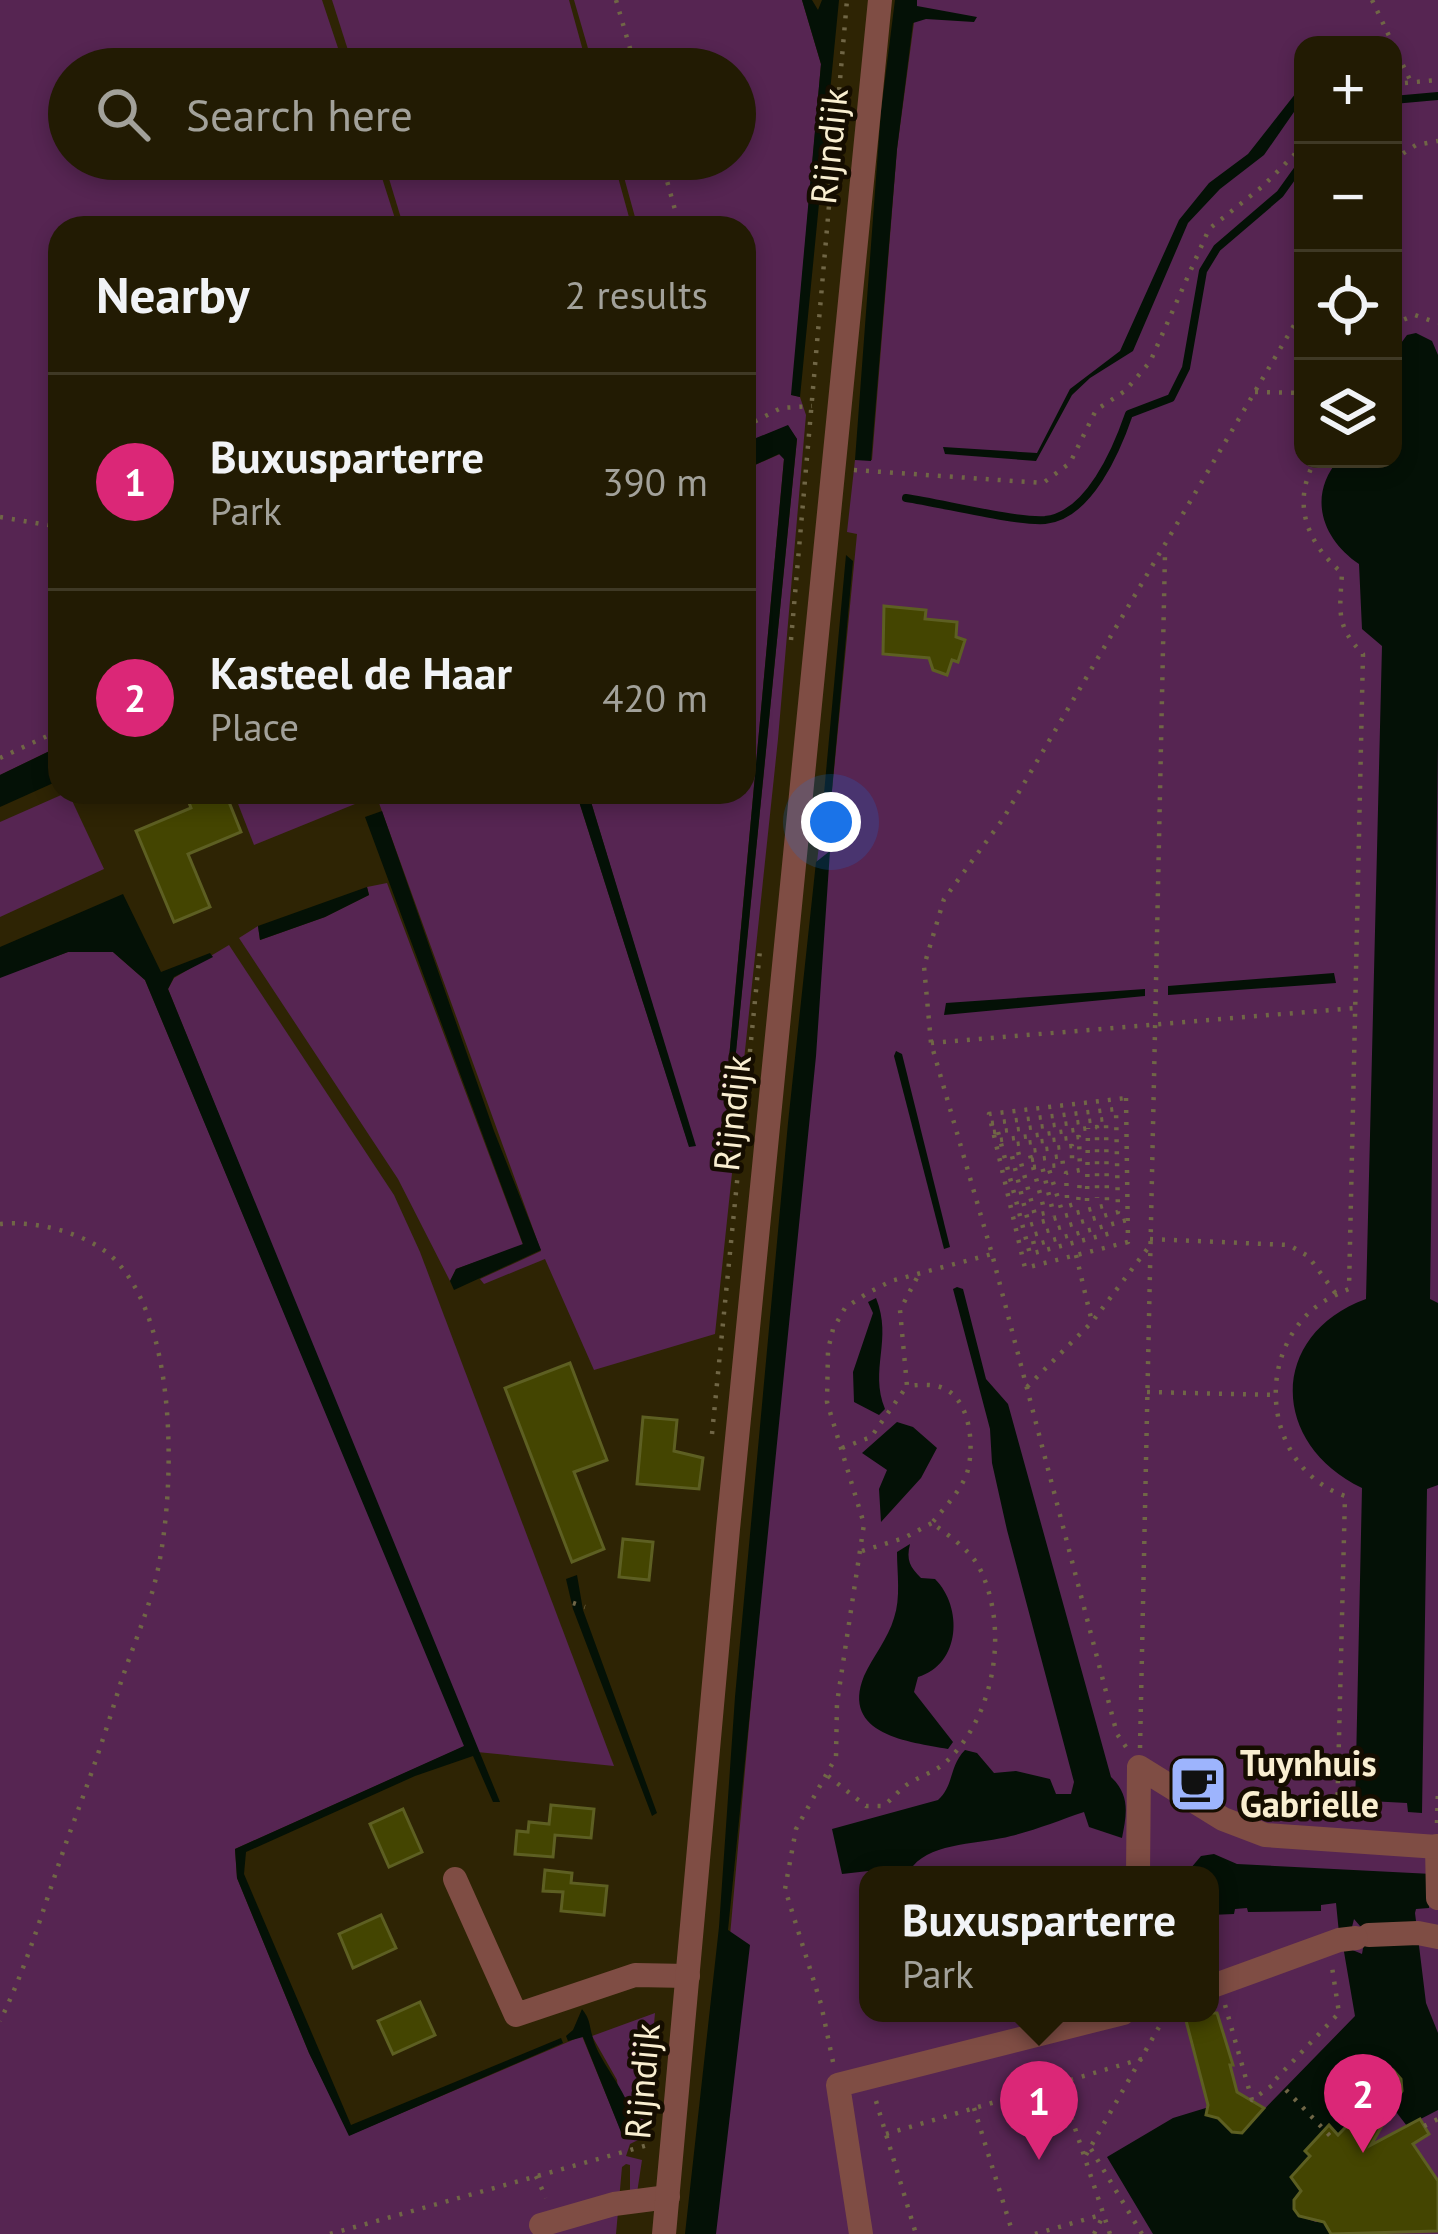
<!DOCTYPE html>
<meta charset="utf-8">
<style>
:root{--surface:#221b03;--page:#2a240d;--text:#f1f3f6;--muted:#a2a19a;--line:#3f3925;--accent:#db2777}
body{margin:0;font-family:"PT Sans",sans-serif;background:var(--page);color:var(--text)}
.controls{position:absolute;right:36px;top:36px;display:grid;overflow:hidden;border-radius:24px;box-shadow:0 6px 18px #0003}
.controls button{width:108px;height:108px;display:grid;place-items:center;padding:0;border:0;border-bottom:3px solid var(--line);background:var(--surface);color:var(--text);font:60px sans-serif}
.you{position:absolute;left:831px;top:822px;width:42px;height:42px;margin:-30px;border:9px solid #fff;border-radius:50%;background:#1a73e8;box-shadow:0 0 0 18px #1a73e833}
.badge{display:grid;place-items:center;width:78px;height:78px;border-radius:50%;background:var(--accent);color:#fff;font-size:39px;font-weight:700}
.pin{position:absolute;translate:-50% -99px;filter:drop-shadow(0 3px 6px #0008)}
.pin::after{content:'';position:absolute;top:63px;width:42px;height:36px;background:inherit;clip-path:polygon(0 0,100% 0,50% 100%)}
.popup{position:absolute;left:859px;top:1866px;width:360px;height:156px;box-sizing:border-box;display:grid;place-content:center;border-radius:24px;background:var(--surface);filter:drop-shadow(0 3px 9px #0005);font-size:39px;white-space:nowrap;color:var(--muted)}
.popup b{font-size:45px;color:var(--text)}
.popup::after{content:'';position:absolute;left:50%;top:100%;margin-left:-24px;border:24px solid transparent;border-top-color:var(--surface)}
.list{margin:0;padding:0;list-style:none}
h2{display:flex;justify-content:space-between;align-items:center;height:156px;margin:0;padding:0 48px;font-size:51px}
h2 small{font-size:39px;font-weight:400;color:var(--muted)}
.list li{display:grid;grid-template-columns:78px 1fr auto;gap:36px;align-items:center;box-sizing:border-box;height:216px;padding:0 48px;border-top:3px solid var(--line)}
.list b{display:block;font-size:45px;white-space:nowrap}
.list p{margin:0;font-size:39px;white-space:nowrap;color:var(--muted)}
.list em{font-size:39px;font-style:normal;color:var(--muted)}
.icon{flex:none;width:66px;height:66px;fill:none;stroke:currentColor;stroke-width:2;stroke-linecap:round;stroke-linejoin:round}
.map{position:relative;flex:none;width:1438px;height:2234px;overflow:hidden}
.search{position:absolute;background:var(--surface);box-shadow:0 6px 18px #0003;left:48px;top:48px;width:708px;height:132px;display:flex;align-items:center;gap:30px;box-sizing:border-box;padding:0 42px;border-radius:66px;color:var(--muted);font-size:45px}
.panel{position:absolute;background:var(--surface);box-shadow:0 6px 18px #0003;left:48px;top:216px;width:708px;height:588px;border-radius:36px}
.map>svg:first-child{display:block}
</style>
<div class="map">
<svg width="1438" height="2234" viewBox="0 0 1438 2234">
<rect width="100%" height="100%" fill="#2e2404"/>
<g fill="#562552" fill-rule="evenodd">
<path d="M0 0H322L345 69H69V159H376L398 228H60V746L0 775Z"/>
<path d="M332 0H569L588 69H354Z"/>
<path d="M574 0H802L821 64 792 395 800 397 806 415 778 739 715 1334 594 1370 545 1259 484 1284 480 1279 541 1251 375 792H576L689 1146H695L588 792H744V470L780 454 784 459 729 1058 735 1061 797 439 788 426 744 443V228H638L619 159H735V69H594Z"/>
<path d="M917 0H1438V2234H703L828 853 817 862 820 837 828 832 857 534 847 532 855 460H872L897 149ZM1303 45H1393V459H1303ZM868 1875H1210V2013H868Z"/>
<path d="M383 159H613L632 228H404Z"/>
<path d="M68 792 104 869 0 917V822Z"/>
<path d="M244 792H350L355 804 254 845 235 796Z"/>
<path d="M387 883 523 1245 456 1269 450 1281 398 1179 239 938 258 926 260 940 325 917 369 895 367 887Z"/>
<path d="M229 945 394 1195 420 1252 614 1766 477 1752 168 989 174 978Z"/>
<path d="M68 952H113L145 980 465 1746 235 1849 237 1878 309 2053 350 2135 582 2036 623 2136 617 2080 592 2036 655 2013 644 2137 630 2144 626 2156 642 2160 637 2193 630 2194V2165L626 2164 622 2167 616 2234H0V977Z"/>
</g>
<g fill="#041106">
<path d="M802 0H812L818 10 822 0H839L800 397 791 395 821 64Z"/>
<path d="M895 0H917V6L977 17 974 22 926 19 913 23 897 149 871 461 855 460 881 111Z"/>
<path d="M1303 84V99L1264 155 1220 189 1188 223 1133 351 1090 378 1072 395 1036 461 945 454 943 447 1037 453 1070 389 1120 351 1179 220 1209 183 1248 154Z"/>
<path d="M1416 333 1432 341 1438 355V744L1430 1299 1438 1303V1485L1427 1489 1422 1813 1408 1812 1407 1803 1369 1801 1368 1811H1355L1362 1488C1270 1444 1268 1335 1366 1299L1382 646 1362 629 1359 564C1322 539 1307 496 1339 459H1393V354L1407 335Z"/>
<path d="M788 425 797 439 735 1062 729 1059 784 459 779 454 744 470V443Z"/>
<path d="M846 555 853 561 828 833 820 837Z"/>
<path d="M60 746V780L0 807V775Z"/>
<path d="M576 792H588L696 1146 689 1147Z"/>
<path d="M382 811 494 1131 541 1250 454 1290 450 1281 456 1269 523 1244 365 817Z"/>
<path d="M830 851 816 1056 728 1930 750 1945 716 2234H685L719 1927 735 1697 788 1123 816 862Z"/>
<path d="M367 887 369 895 325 917 260 940 258 926Z"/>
<path d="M123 894 161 972 210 953 213 957 174 977 168 989 500 1802H493L473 1756 415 1776 246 1852 244 1874 351 2125 561 2038 563 2043 349 2136 309 2053 237 1878 235 1849 464 1746 145 980 113 952H68L0 978V947Z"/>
<path d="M1334 973 1336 983 1168 995V986Z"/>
<path d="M1145 989V996L944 1015 946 1003Z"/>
<path d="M896 1051 902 1054 950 1247 944 1249 894 1056Z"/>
<path d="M957 1287 963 1289 986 1379 1008 1404 1111 1777C1130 1795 1127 1813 1122 1838L1089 1827 1084 1812C1060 1820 1036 1830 1011 1836 982 1844 933 1842 913 1866L842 1874 832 1829 938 1800C954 1786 949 1766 965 1750L977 1753 994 1773 1016 1771 1050 1779 1056 1794H1071L1074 1782 1007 1530 992 1463 990 1429 953 1289Z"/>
<path d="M876 1298C893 1340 869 1369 885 1409L879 1415 854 1402 853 1372 873 1313 868 1302Z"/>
<path d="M897 1422 913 1427 937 1448 921 1478 881 1522 879 1489 887 1470 862 1453Z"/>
<path d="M910 1544C906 1560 910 1567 921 1578L935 1579C963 1607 961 1664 918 1677L914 1692 953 1742 948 1749C910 1742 840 1735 864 1676 873 1656 888 1639 894 1618 901 1598 897 1573 897 1552Z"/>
<path d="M577 1575 583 1610 657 1813 652 1816 573 1609 566 1579Z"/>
<path d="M1214 1854 1237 1864 1432 1874 1429 1908 1416 1909 1415 1913 1426 2003 1438 2033V2110L1407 2126 1390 2104 1402 2091 1400 2079 1381 2068 1370 2073 1365 2084 1370 2099 1367 2105 1327 2147 1317 2137 1305 2150 1310 2156 1291 2176 1301 2192 1294 2200 1299 2216 1316 2222 1322 2220 1331 2234H1153L1107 2157 1173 2118 1209 2107 1208 2116 1213 2115 1232 2132H1242L1355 2016 1343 1946 1362 1954 1367 1926H1360L1354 1919 1352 1927 1339 1933 1336 1903 1321 1905V1911L1248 1912 1247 1908 1235 1909 1234 1914 1210 1915V1875H1185L1201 1856Z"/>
<path d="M582 2009C590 2019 589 2024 592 2035 600 2068 636 2096 633 2133L623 2137 583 2037 568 2041 566 2036 573 2030Z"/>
</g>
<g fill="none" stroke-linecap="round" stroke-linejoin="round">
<g stroke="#041106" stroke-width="8">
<path d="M1393 100 1438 96"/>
<path d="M906 498C941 503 1014 522 1045 520 1089 516 1117 449 1129 414L1171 398 1186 368 1203 271 1217 248 1280 194 1303 162"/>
</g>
</g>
<g fill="#444501" stroke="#5d5f22" stroke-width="3">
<path d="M884 606 926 610 925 619 957 622 956 637 965 640 958 662 952 660 947 675 933 670 929 658 883 654Z"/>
<path d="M185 792H225L241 832 188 854 210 907 174 922 136 831 191 808Z"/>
<path d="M570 1363 607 1460 574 1472 604 1549 572 1562 505 1388Z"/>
<path d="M643 1417 677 1420 674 1451 703 1458 699 1489 637 1484Z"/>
<path d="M623 1539 653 1542 649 1580 619 1577Z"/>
<path d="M1185 1761 1224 1783 1217 1796 1179 1772Z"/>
<path d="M551 1805 594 1809 591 1838 555 1835 553 1857 515 1854 517 1831 528 1832 529 1822 549 1824Z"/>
<path d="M403 1809 422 1852 389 1867 370 1824Z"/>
<path d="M545 1870 572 1873 571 1883 607 1886 604 1915 561 1911 563 1892 543 1891Z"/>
<path d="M381 1915 396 1948 353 1968 339 1934Z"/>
<path d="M420 2002 435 2035 393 2054 378 2021Z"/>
<path d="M1184 2013H1217L1233 2065H1230L1237 2092 1264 2108 1242 2133 1232 2132 1218 2118 1206 2115 1208 2105Z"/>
<path d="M1381 2068 1393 2070 1401 2079 1402 2091 1371 2145 1420 2119 1429 2134 1413 2144 1438 2181V2231L1331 2234 1324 2222 1299 2216 1294 2209V2200L1301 2191 1291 2177 1310 2156 1305 2151 1329 2125 1338 2135 1367 2105 1366 2078Z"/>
</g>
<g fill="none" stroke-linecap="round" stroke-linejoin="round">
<g stroke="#706646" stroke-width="4.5" stroke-dasharray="3 9" stroke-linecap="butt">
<path d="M616 0 636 69"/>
<path d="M1372 0 1410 80"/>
<path d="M1393 84 1438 80"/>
<path d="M661 159 680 228"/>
<path d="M1393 160 1416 145 1438 141"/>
<path d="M1393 324 1415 315 1438 323"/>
<path d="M1255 392 1303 393"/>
<path d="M744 427 781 408 812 406"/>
<path d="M1316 459C1291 502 1306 542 1342 573 1340 610 1335 626 1363 654L1349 1289C1332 1296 1316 1304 1303 1319 1254 1375 1273 1471 1345 1496L1337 1819"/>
<path d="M854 470 1043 483 1070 463 1096 410 1125 391 1150 362 1209 229 1263 186 1294 155 1303 138"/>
<path d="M0 517 60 527"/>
<path d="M791 640 847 0"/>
<path d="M0 758 60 730"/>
<path d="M931 1043 1355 1008"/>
<path d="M1126 1098 1128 1242 1025 1268 989 1114Z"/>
<path d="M991 1123 1116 1109 1118 1212 1032 1235 1034 1245 1127 1220"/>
<path d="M993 1132 1106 1119 1107 1205 1029 1225 1010 1148"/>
<path d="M998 1132 1030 1254 1115 1232"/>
<path d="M1000 1140 1097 1127V1198"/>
<path d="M1031 1160 1062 1156 1063 1165 1048 1166 1061 1208 1078 1203 1080 1180"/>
<path d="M1033 1167 1042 1166 1054 1216"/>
<path d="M1067 1198 1066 1173 1080 1170 1079 1137 1016 1144 1035 1215 1045 1213 1029 1151 1072 1146V1163"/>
<path d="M1087 1201 1088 1128"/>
<path d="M0 1224C37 1220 93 1234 118 1263 177 1329 175 1482 159 1564 151 1606 133 1645 120 1685 105 1735 88 1784 70 1832 47 1895 30 1960 0 2021"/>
<path d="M1150 1239 1289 1245 1308 1256 1336 1294"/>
<path d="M1076 1255 1092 1322"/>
<path d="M1027 1387 1092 1322 1148 1248"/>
<path d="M1147 1392 1276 1395"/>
<path d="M712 1434 760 950"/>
<path d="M842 1448 871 1437 907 1386"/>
<path d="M862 1551 904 1538 932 1523"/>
<path d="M573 1603 585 1607"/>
<path d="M1126 1747 1117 1734 992 1254 931 1043 924 966 944 899 1003 819 1303 310"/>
<path d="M1140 1748 1165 553"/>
<path d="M828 1776 866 1806H883C893 1799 900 1788 911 1782 925 1774 938 1771 950 1758 996 1711 1009 1626 979 1567 970 1550 948 1535 932 1523 944 1508 958 1494 966 1476 975 1452 972 1402 945 1389 934 1383 919 1385 907 1386L900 1310 920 1272"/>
<path d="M1437 1823 1438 1787"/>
<path d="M1225 2005 1252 2100 1278 2081"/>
<path d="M833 2062 821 2004 785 1889 796 1829 836 1757 837 1703 864 1524 827 1402 828 1350 833 1329 845 1308 866 1294 891 1281 992 1254"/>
<path d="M1276 2079 1339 2013 1332 1967"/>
<path d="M1060 2083 1110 2234"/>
<path d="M1286 2090 1334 2140"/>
<path d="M876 2101 916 2234"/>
<path d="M974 2108 1013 2234"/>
<path d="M1424 2126 1438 2119"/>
<path d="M886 2134 1145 2058"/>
<path d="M1091 2149 1142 2234"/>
<path d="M1086 2155 1167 2013"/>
<path d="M536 2176 546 2198"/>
<path d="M330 2234 648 2145"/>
<path d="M1035 2234 1104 2214"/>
<path d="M1094 2234 1104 2214"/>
</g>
<g stroke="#7f4d44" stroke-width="24">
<path d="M1437 1846 1438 1898"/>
<path d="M1138 1875 1139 1767 1223 1819 1265 1835 1438 1847"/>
<path d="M455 1879 516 2015 635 1975 688 1976"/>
<path d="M1369 1935 1418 1933 1438 1937"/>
<path d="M1210 1987 1339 1940 1356 1938"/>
<path d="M541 2225 614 2204 668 2197"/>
<path d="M664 2234 728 1529 880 0"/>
<path d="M861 2234 838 2085 1123 2013"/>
</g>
</g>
<defs>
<g id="cafe-square" transform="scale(3)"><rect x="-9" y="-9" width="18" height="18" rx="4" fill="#9db4fd" stroke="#150d00"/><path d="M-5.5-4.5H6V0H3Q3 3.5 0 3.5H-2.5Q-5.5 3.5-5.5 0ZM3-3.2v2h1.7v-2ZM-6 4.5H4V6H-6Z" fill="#111"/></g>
</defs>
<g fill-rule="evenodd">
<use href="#cafe-square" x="1198" y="1784"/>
</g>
<g text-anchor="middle" stroke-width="9" stroke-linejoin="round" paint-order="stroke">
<g font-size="36" fill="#f9eed0" stroke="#150d00">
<text transform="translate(829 146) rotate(-84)" y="13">Rijndijk</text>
<text transform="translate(732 1113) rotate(-84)" y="13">Rijndijk</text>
<text transform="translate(642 2081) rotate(-85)" y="13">Rijndijk</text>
</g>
<g font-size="36" font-weight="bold" fill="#f9eed0" stroke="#150d00" text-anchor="start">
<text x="1240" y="1776">Tuynhuis<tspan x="1240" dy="41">Gabrielle</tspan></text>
</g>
</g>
</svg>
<div class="controls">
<button>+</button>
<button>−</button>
<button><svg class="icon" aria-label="locate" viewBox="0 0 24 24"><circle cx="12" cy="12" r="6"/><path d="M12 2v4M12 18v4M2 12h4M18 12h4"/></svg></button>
<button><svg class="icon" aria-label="layers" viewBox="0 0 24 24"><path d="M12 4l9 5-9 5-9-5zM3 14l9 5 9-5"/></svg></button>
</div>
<div class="you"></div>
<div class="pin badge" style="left:1039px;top:2160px">1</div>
<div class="popup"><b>Buxusparterre</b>Park</div>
<div class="pin badge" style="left:1363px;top:2153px">2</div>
<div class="search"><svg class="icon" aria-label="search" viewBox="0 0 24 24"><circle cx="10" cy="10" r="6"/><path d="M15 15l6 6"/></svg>Search here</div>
<section class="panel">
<h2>Nearby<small>2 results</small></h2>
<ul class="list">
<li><span class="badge">1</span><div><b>Buxusparterre</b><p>Park</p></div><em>390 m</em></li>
<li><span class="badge">2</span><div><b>Kasteel de Haar</b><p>Place</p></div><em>420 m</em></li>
</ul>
</section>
</div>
